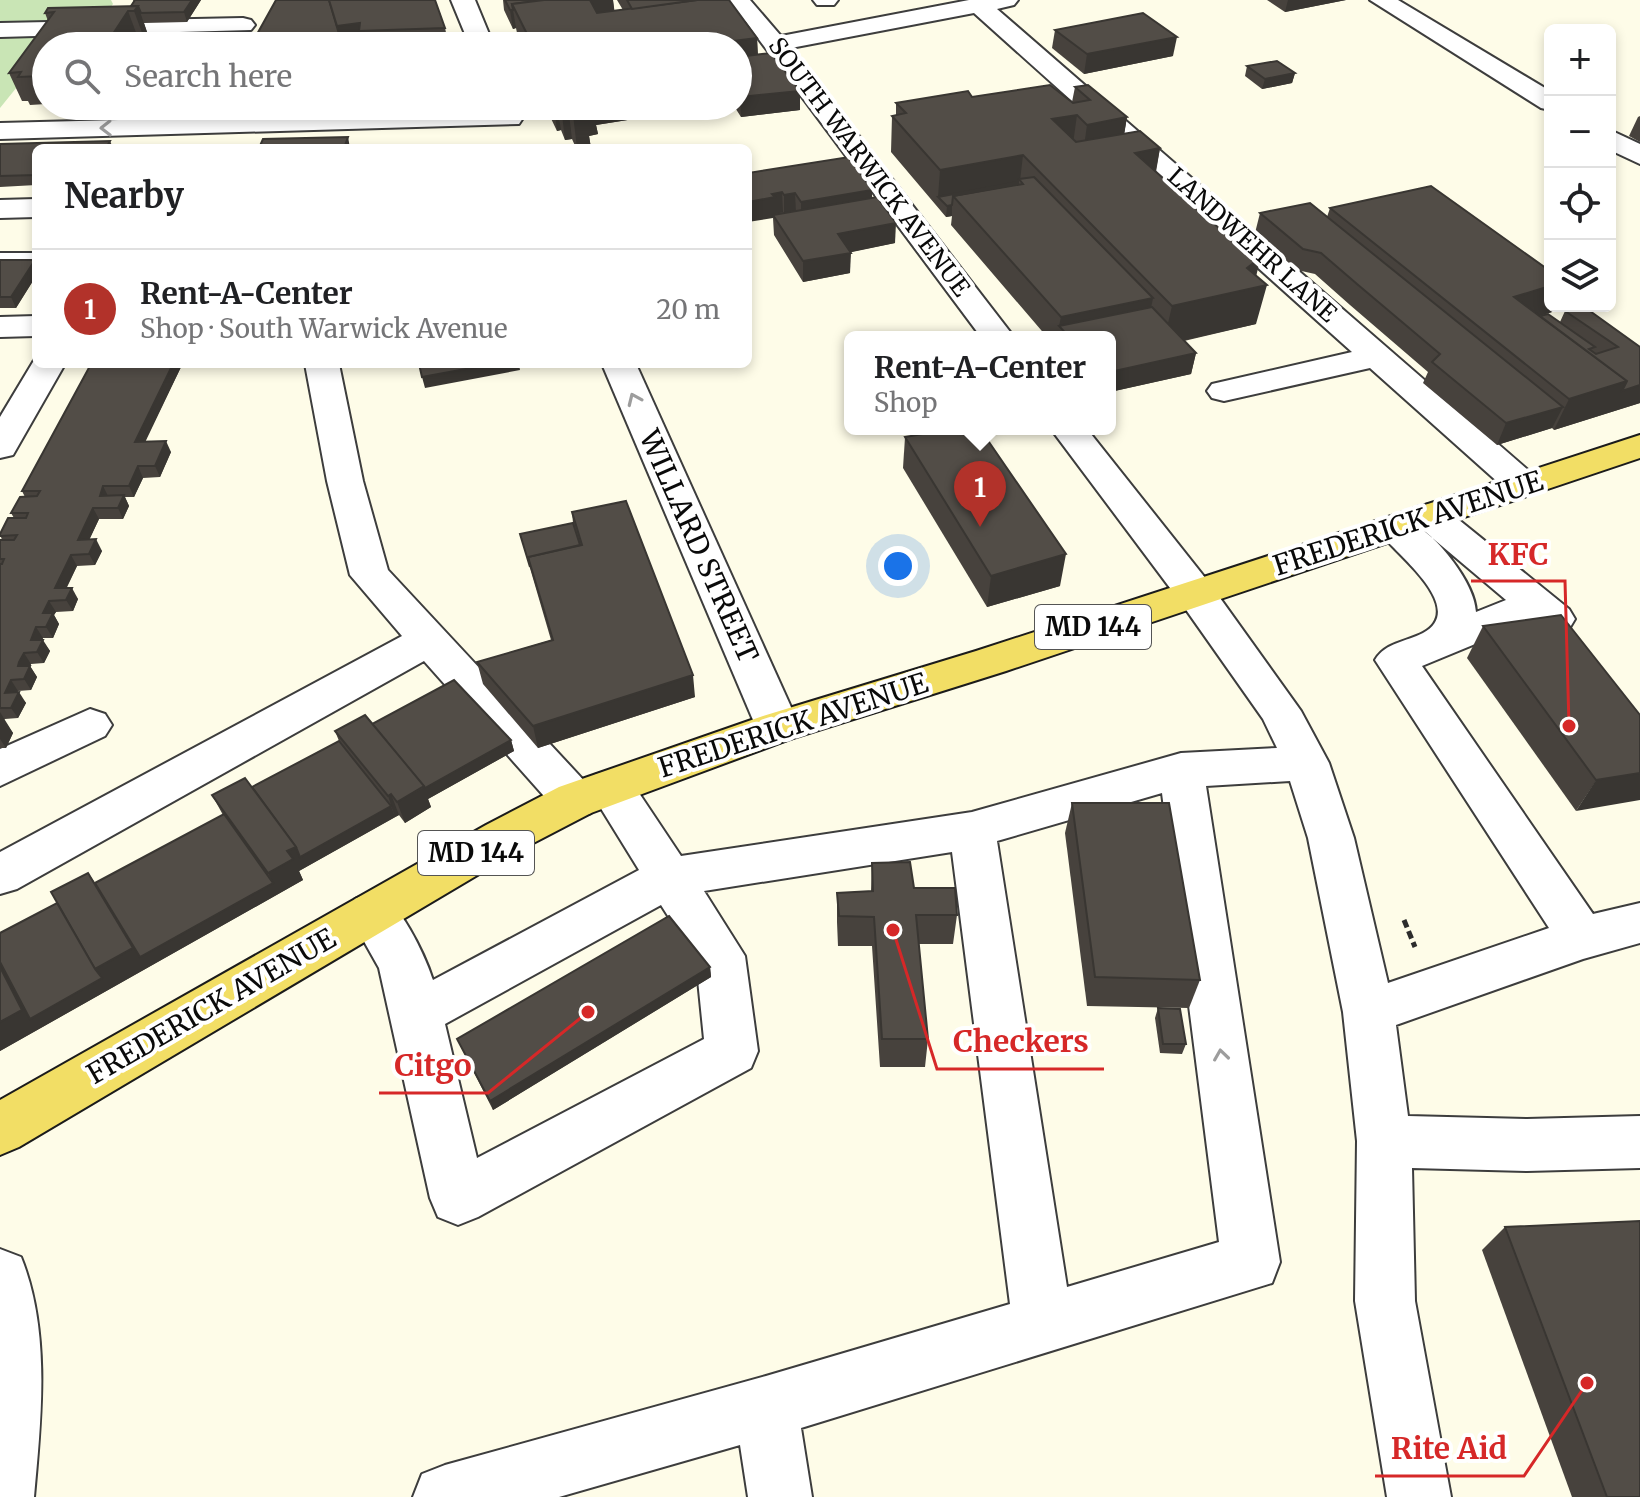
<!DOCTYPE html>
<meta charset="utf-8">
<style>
:root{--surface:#fff;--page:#f6f6f6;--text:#202124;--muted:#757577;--line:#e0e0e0;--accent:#b2322a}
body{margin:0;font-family:Merriweather,serif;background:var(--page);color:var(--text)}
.controls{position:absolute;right:24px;top:24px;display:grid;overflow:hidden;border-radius:12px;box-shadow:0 4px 12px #0003}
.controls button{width:72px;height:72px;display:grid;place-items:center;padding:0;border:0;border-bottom:2px solid var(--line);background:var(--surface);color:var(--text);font:40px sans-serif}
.you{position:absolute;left:898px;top:566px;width:28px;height:28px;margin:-20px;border:6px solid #fff;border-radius:50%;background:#1a73e8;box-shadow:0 0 0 12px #1a73e833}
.badge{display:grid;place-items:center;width:52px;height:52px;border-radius:50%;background:var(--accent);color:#fff;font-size:26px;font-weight:700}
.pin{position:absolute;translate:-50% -66px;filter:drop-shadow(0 2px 4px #0008)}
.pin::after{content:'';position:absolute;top:42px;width:28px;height:24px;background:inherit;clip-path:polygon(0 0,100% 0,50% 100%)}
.popup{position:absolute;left:844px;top:331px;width:272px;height:104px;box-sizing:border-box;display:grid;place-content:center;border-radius:12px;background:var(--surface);filter:drop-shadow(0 2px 6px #0005);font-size:26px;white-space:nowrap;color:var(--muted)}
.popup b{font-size:30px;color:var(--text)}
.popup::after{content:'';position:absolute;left:50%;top:100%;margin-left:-16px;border:16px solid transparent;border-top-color:var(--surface)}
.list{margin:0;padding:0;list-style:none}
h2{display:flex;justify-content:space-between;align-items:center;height:104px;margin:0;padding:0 32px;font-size:34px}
h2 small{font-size:26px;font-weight:400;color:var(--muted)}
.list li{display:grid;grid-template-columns:52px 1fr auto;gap:24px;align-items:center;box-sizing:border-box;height:120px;padding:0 32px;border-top:2px solid var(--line)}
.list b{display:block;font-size:30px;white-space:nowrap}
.list p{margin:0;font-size:26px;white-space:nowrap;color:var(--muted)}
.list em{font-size:26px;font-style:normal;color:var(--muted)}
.icon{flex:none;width:44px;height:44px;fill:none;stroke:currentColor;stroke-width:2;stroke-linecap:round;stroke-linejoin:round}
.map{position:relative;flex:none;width:1640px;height:1497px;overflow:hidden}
.search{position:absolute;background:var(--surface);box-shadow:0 4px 12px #0003;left:32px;top:32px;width:720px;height:88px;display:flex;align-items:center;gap:20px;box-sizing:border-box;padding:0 28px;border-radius:44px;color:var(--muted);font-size:30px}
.panel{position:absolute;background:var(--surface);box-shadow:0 4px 12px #0003;left:32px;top:144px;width:720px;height:224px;border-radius:12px}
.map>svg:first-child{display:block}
</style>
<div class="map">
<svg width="1640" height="1497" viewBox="0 0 1640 1497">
<rect width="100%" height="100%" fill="#fefce8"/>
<path fill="#c9e5b5" d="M0 0H111L113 4 96 28 46 46V51L0 108Z"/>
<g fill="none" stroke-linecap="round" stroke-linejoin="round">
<g stroke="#3d3d3d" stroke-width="4">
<g id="minor">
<path d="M451 0H475L494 46H470Z"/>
<path d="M725 0H750L781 36 969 0H1018L1014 5 997 9 1536 477 1541 485 1536 493 1523 497 1510 493 1370 368 1224 401 1212 398 1207 391 1212 384 1352 352 974 13 791 48 1014 337H981L746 22Z"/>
<path d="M813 0H838L834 5H817Z"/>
<path d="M1370 0H1398L1550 91V110L1541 108Z"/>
<path d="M243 18 251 20 255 25 251 30 0 37V23Z"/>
<path d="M510 110 519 112 523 118 519 124 0 139V123Z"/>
<path d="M1610 130 1640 144V164L1610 150Z"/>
<path d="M36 199V217L0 218V200Z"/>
<rect x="0" y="253" width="36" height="18"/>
<path d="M36 316V336L0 337V317Z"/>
<path d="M36 357V364H65L13 455 0 458V417Z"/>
<path d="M305 364H339L363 481 388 570 589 786 595 775 611 770 627 775 681 856 972 812 1181 753 1277 748 1263 719 1182 604 1051 429H1087L1210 584 1301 711 1329 763 1354 838 1388 983 1549 928 1375 660C1386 642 1406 642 1423 633 1471 607 1389 549 1376 528L1382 519C1391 517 1397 515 1406 519 1433 530 1475 582 1476 612L1506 600 1417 525 1411 516 1417 507 1430 504 1443 507 1569 609 1575 619 1569 629C1553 634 1544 632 1531 621L1422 666 1593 914 1640 903V943L1583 959 1396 1025 1408 1116 1527 1119 1640 1116V1168L1527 1171 1412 1168 1415 1301 1451 1497H1387L1355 1301 1357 1141 1343 1012 1308 838 1290 781 1206 786 1280 1262 1272 1283 801 1428 812 1497H748L740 1445 559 1497H413L422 1474 445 1465 766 1376 1010 1304 952 852 704 891 745 956 758 1051 751 1068 478 1217 458 1225 438 1217 430 1198 379 968 348 913 355 899C360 897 368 893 373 893 398 895 426 958 433 980L639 870 597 802 591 813 575 818 559 813 424 661 17 889 0 894V852L402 636 350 575 327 481ZM1162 793 1219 1242 1067 1287 997 841ZM661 905 696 960 704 1039 477 1158 445 1024Z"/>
<path d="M602 364H636L800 727 793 738 778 743 763 738 756 727Z"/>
<path d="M90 709 105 714 112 725 105 736 0 786V749Z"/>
<path d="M0 1249 21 1257C51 1331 41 1420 34 1497H0Z"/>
</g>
</g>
<g stroke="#1b1b1b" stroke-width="4">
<path id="major" d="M1640 435V458L1006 671 793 738 591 813 518 851 19 1147 0 1155V1100L486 825 559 787 763 716 976 651Z"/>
</g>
<path stroke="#2c2c2c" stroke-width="5" stroke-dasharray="8 4" stroke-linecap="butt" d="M1404 920 1415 947"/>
<use href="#minor" fill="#fff" fill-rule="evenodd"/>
<use href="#major" fill="#f2de65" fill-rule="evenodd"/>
</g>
<g fill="#47423d">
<path d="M133 0H201L187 22 144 23 147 32 144 38H138L133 46H46V104L30 105 28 101H22L9 73 48 21 45 13 131 6 134 2Z"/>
<path d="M276 0 445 28 449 46H251Z"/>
<path d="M503 0H613L614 11 623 10 617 0H729L757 38 758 54 800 110 741 117 734 106H738V46H522L518 38 516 28 513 29 504 10Z"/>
<path d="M1267 0H1346L1285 12Z"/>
<path d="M1055 30 1173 56 1084 74 1052 48Z"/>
<path d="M1247 66 1295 73 1292 83 1262 89 1245 76Z"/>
<path d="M1075 87 1127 117 1124 134 1160 148 1156 172 1221 230 1261 245 1258 256 1256 276V324L1184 341 1196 353 1191 374 1110 392V337H1047L951 225 952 216 946 217 891 152 892 116 896 115V103L972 97 1072 102Z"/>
<path d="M545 106H638L640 118 596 125 598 134 589 136 591 148H576L572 139 565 140 561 130 557 131Z"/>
<path d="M1640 116V142L1629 136 1638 117Z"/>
<path d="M0 144 36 148V185L0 187Z"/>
<path d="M748 173 872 190V198L895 243 850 252V273L803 282 774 235 773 218Z"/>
<path d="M1330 208 1552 312 1540 316 1560 322 1565 311 1640 347V403L1554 430 1552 428 1497 445 1423 383 1428 372 1350 305 1315 274 1297 270 1255 233 1260 213 1327 217Z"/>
<path d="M0 260 36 263V276L16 308H0Z"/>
<path d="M91 364H194L193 367H181L145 441 171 452 160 477 143 478 134 497H125L129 506 123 519H99L89 540 102 551 95 565 77 566 66 588 78 599 73 611 56 612 54 615 59 624 53 638H43L42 640 50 651 44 663 31 664 30 666 37 677 31 690 18 691 17 692 26 703 18 718 5 719 4 720 13 733 6 748H0V540H2L0 534 14 518 11 513 25 497 22 491Z"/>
<path d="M905 437 1060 586 987 607 903 468Z"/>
<path d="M572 512 695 697 538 748 483 684 477 662 551 640 520 534 573 523Z"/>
<path d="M1483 626 1640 715 1576 811 1467 658Z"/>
<path d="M372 724 511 740 514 751 428 799 431 807 405 823 399 815 299 871 303 880 0 1051V933L57 903 88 873 95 883 223 815 212 795 252 787 339 741 335 731Z"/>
<path d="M1072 803 1200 980 1189 1008 1087 1006 1065 833Z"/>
<path d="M872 863 957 915 953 944H918L928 1039 925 1067H880L872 946H838L837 922V893L871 891Z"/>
<path d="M710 967 711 977 493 1110 457 1039Z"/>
<path d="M1158 1008 1186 1044 1182 1054 1160 1053 1155 1018Z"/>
<path d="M1505 1227 1640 1497H1572L1482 1250Z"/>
</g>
<g fill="#393632">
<path d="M192 0H201L187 22 184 12Z"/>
<path d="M589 0H613L615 15 524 27Z"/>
<path d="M1288 0H1346L1285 12Z"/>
<path d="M138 6 147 32 144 38 134 11Z"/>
<path d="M510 10H513L516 28 513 29Z"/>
<path d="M128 11 138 38 133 46H105Z"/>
<path d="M360 23 359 31 363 46H342L337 26Z"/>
<path d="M540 33 542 46H529L527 34Z"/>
<path d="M339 34 342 46H251Z"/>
<path d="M1177 37 1173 56 1084 74 1087 54Z"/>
<path d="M757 38 758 73 738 76V46H694Z"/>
<path d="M1295 73 1292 83 1262 89 1265 79Z"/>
<path d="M46 79V93L40 80Z"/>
<path d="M800 91V110L741 117 740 97Z"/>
<path d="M554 106H557L561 130 557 131Z"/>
<path d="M561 106H568L572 139 565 140Z"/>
<path d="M581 106H638L640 118 596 125 598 134 589 136 591 148H577L573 115Z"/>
<path d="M1077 115 1072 151 1052 119Z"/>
<path d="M1127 117 1121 154 1082 161 1087 125Z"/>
<path d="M348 137 350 148H344Z"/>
<path d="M110 141 113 148H106Z"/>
<path d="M1160 148 1153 185 1135 153Z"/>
<path d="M1023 155 1020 181 1019 179 1017 193 938 197 940 170Z"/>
<path d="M872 190V210L801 222V202Z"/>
<path d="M782 192 783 212 775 214V218L773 215V218L748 222V202L772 194Z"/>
<path d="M795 193 796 213 784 215V195Z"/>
<path d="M952 205V216L946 217 947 206Z"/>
<path d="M896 223 895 243 838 255V234Z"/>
<path d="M1261 245 1256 261 1261 257 1253 288 1267 285 1256 324 1163 345 1172 306 1251 253Z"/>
<path d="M851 253 850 273 803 282V261Z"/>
<path d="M35 260 36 263V276L16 308 11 297Z"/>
<path d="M1550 286V306H1555L1552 312 1501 327 1514 297Z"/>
<path d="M1153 298 1147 329 1059 326 1061 317Z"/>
<path d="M1196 353 1191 374 1110 392V372Z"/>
<path d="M173 364H180L181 367 140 453 135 442Z"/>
<path d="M493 364H519L520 370 425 388 422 377Z"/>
<path d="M1627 381 1640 385V403L1554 430 1569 399Z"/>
<path d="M1563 407 1552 428 1497 445 1506 423Z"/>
<path d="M166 441 171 452 160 477 155 466Z"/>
<path d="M138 466 143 478 134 497 129 486Z"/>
<path d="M103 486 109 498 100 496Z"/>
<path d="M124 495 129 506 123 519 118 508Z"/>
<path d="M93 508 99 519 84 551 78 540Z"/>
<path d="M96 539 102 551 95 565 89 554Z"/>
<path d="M1066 554 1060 586 987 607 991 576Z"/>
<path d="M71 555 77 566 61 600 55 588Z"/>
<path d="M72 588 78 599 73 611 66 600Z"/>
<path d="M49 601 56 612 54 615 59 624 53 638 46 627 43 613Z"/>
<path d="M36 627 43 638 37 651 31 640Z"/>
<path d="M43 640 50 651 44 663 37 652Z"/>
<path d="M24 653 31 664 25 677 18 666Z"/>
<path d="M30 666 37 677 31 690 24 679Z"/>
<path d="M693 675 695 697 538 748 533 726Z"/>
<path d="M11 680 18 691 12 704 5 693Z"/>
<path d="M19 692 26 703 18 718 11 708Z"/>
<path d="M0 712 13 733 6 748 0 739Z"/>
<path d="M511 740 514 751 428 799 431 807 405 823 397 802Z"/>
<path d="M1640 773V800L1576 811 1596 780Z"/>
<path d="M391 794 399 815 395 817 388 796Z"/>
<path d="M391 806 395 817 299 871 303 880 0 1051V955L95 969 88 873 102 893 273 883 268 873 287 851Z"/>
<path d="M710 967 711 977 493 1110 490 1101Z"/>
</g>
<g fill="#524d47" stroke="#393632" stroke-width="2">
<path d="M135 0H192L184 12 141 13 138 6H131Z"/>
<path d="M276 0H329L339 34 251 45Z"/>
<path d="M329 0H435L445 28 359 31 360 23 337 26Z"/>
<path d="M505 0H544L512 4 513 10H510Z"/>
<path d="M544 0H590L597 13 697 0H729L757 38 694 46H546L540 33 527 34 512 4Z"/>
<path d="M627 0H697L632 9Z"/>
<path d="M138 6 134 11H128L105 46H46V79L40 80 43 76 18 77 21 72 9 73 54 12 45 13 48 8Z"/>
<path d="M1143 13 1177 37 1087 54 1055 30Z"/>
<path d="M771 53 800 91 740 97 738 94V57Z"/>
<path d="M1277 61 1295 73 1265 79 1247 66Z"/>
<path d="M1050 85 1073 103 1090 100 1075 87 1088 85 1127 117 1087 125 1077 115 1052 119 1076 142 1140 131 1160 148 1135 153 1221 230 1261 245 1251 253 1261 257 1247 268 1267 285 1172 306 1023 155 940 170 892 116 906 113 896 103 968 91 972 97Z"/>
<path d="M569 106H583L586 112 573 115Z"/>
<path d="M348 137 344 148H259L263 139Z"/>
<path d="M110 141 106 148H36V175L0 176V144Z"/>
<path d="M692 145 694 148H672Z"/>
<path d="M849 157 872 190 801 202 795 193 784 195 782 192 772 194 775 197 748 202V173Z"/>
<path d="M1034 177 1153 298 1061 317 953 196 1023 184 1019 179Z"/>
<path d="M1018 182V184L953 196 952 205 947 206 938 197Z"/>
<path d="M1431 186 1550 271V286L1514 297 1627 381 1569 399 1330 208Z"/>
<path d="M877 197 896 223 838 234 851 253 803 261 773 215Z"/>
<path d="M1310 203 1563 407 1506 423 1432 362 1440 354 1357 284 1321 253 1303 249 1260 213Z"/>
<path d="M0 260H35L11 297H0Z"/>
<path d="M1583 306 1640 347V385L1622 391 1627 381 1540 316 1548 314 1595 347 1589 349 1596 354 1618 347 1565 311Z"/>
<path d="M1152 307 1196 353 1110 372V337H1069L1059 326Z"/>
<path d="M91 364H173L135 442 166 441 155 466H138L129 486H103L100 496 124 495 118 508H93L78 540 96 539 89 554 71 555 55 588H72L66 600 49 601 43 613H53L46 627H36L31 640H43L37 652 24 653 19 662 18 666H30L24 679 11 680 5 693 19 692 11 708H0V564H2L4 559H0V540H14L17 535 0 536V534L8 518H26L28 513H11L20 497 37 496 40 491H22Z"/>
<path d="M419 364H493L422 377Z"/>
<path d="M952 429H980L1066 554 991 576 905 437Z"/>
<path d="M626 501 693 675 533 726 477 662 553 640 528 557 582 545 572 512Z"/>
<path d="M573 523 580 545 528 557 530 567 520 534Z"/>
<path d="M1561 615 1640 715V773L1596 780 1483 626Z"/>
<path d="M454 680 511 740 425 788 372 724Z"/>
<path d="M365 715 424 786 397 802 391 794 388 796 335 731Z"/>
<path d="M339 741 391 806 300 857 296 847 252 787Z"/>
<path d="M245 778 296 847 287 851 293 859 268 873 212 795Z"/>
<path d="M1072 803H1169L1200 980 1095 977Z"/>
<path d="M224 814 273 883 140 957 95 883Z"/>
<path d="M910 862 914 888H955L957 915H916L928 1039H882L874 917 839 916 837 893 873 891 872 863Z"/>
<path d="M88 873 133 948 95 969 51 892Z"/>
<path d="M57 903 95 969 102 978 30 1019 0 962V933Z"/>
<path d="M669 916 710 967 490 1101 457 1039Z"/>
<path d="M0 967 22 1010 0 1022Z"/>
<path d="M1158 1008 1180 1009 1186 1044H1163Z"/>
<path d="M1640 1221V1497H1607L1505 1227Z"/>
</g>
<defs><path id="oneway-chevron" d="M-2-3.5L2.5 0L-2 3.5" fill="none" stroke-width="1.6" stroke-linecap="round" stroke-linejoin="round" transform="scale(2)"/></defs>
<g stroke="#9d9d9d">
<use href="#oneway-chevron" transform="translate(106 128) rotate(179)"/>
<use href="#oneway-chevron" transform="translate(634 399) rotate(-114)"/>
<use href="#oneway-chevron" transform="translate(1221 1055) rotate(-98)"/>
</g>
<g text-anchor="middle" stroke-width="8" stroke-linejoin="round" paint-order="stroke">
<g font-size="24" fill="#0a0a0a" stroke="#fff">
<text transform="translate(869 167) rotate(53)" y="8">SOUTH WARWICK AVENUE</text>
<text transform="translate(1252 245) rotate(42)" y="8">LANDWEHR LANE</text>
</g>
<g fill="#fff" stroke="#545454" stroke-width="2">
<rect x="1035" y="605" width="116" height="44" rx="6"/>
<rect x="418" y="831" width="116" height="44" rx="6"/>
</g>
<g font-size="26" font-weight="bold" fill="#0a0a0a">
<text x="1093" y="636">MD 144</text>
<text x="476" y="862">MD 144</text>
</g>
<g font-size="28" fill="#0a0a0a" stroke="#fff">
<text transform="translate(1408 523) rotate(-18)" y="10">FREDERICK AVENUE</text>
<text transform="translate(699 546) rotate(66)" y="10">WILLARD STREET</text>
<text transform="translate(793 725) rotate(-18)" y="10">FREDERICK AVENUE</text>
<text transform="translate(211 1006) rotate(-30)" y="10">FREDERICK AVENUE</text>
</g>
</g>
<path fill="none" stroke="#d62828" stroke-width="3" d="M1569 726L1565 581H1471M893 930L937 1069H1104M588 1012L488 1093H379M1587 1383L1524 1476H1375"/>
<g fill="#d62828" stroke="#fff" stroke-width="3">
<circle cx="1569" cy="726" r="8"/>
<circle cx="893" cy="930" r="8"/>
<circle cx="588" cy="1012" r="8"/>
<circle cx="1587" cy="1383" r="8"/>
</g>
<g font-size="30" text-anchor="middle" font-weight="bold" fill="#d62828" stroke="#fff" stroke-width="8" stroke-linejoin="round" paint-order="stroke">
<text x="1518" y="565">KFC</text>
<text x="1021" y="1052">Checkers</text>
<text x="433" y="1076">Citgo</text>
<text x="1449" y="1459">Rite Aid</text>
</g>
</svg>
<div class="controls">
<button>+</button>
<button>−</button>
<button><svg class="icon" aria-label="locate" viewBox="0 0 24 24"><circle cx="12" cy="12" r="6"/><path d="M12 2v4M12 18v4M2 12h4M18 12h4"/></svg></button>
<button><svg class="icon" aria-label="layers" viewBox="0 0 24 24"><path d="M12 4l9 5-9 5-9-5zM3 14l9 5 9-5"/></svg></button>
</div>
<div class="you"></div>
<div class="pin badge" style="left:980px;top:527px">1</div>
<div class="popup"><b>Rent-A-Center</b>Shop</div>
<div class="search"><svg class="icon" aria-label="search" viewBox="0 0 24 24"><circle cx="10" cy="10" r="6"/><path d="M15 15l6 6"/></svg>Search here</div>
<section class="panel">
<h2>Nearby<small></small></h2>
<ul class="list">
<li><span class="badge">1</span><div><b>Rent-A-Center</b><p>Shop · South Warwick Avenue</p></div><em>20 m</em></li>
</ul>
</section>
</div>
